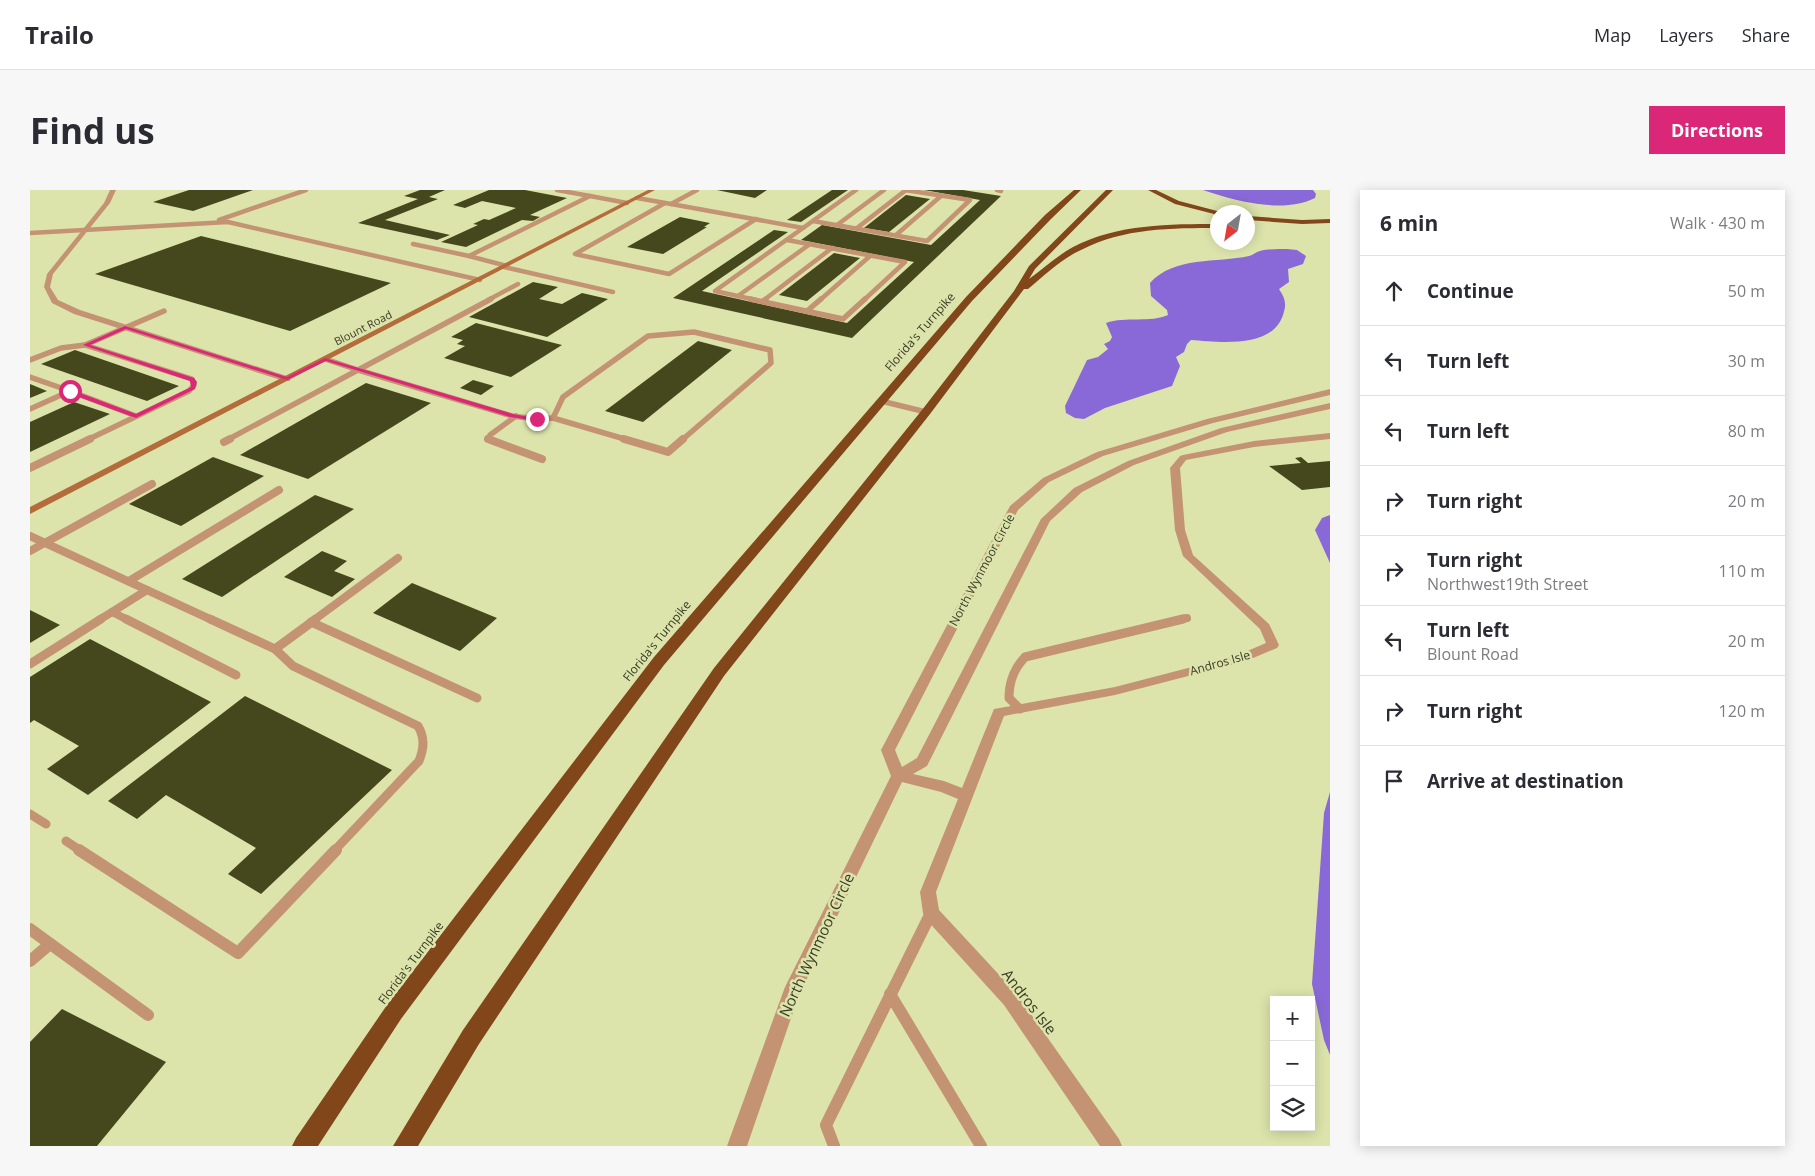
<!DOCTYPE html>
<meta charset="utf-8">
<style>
:root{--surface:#fff;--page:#f7f7f7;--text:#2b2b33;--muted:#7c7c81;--line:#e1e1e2;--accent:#db2777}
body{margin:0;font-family:"Open Sans",sans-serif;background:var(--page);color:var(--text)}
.controls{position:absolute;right:15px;bottom:15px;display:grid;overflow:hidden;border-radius:0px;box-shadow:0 2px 12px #0003}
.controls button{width:45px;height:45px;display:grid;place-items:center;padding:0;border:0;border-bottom:1px solid var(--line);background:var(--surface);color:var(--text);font:25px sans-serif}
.compass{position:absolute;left:1180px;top:15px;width:45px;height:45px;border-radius:50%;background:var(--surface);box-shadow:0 2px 12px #0003;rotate:211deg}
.stop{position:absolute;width:15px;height:15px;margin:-11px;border:4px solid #db2777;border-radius:50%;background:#fff}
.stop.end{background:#db2777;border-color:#fff;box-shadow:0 1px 5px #0008}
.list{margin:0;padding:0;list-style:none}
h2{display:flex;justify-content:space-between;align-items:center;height:65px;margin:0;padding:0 20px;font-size:21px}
h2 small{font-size:16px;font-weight:400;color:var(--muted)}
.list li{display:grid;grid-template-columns:32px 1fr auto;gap:15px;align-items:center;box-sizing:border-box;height:70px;padding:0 20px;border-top:1px solid var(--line)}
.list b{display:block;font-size:19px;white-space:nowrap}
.list p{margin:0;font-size:16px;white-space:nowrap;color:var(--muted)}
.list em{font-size:16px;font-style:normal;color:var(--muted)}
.icon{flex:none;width:28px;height:28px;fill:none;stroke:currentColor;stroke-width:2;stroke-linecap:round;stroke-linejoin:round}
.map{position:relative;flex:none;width:1300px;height:956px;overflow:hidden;border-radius:0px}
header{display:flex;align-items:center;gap:30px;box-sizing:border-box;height:70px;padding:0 25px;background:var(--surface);border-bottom:1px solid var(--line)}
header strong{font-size:24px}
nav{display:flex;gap:28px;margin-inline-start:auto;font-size:18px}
.intro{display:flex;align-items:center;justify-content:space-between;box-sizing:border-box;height:120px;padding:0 30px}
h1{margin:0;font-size:35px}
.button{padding:12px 22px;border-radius:0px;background:var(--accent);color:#fff;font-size:18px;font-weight:700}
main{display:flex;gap:30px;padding:0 30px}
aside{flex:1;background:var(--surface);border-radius:0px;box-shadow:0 2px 12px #0003}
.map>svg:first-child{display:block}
</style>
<header>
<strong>Trailo</strong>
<nav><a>Map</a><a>Layers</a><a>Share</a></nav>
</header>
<div class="intro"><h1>Find us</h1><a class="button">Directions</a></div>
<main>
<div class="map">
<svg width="1300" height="956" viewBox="0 0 1300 956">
<rect width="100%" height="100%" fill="#dce4ab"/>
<g fill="#8969d8">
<path d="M1173 0H1283L1286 4 1285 8C1253 24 1205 11 1173 0Z"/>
<path d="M1257 59 1267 60 1276 66 1273 74 1258 79 1259 92 1249 99C1255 108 1257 114 1253 125 1242 159 1189 152 1161 150L1157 154 1154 162 1146 167 1150 176 1142 196 1075 218 1054 229 1045 228 1036 223 1035 216 1057 170 1068 167 1078 159 1074 154 1080 151 1082 147 1076 133C1095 126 1121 133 1138 125L1137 120 1121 106 1120 93C1144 66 1187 73 1219 66 1223 65 1226 62 1230 61 1238 59 1248 59 1257 59Z"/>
<path d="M1300 325V373L1285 340 1292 328Z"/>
<path d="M1300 602V865L1294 850 1282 794 1294 623Z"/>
</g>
<g fill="#44481c">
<path d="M159 0H223L163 21 123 12Z"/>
<path d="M390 0H415L399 7 408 9 355 30 420 45 407 50 328 33 388 9 374 6Z"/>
<path d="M459 0H495L537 8 500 25 510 27 503 31 492 30 436 57 411 52 448 35 443 34 454 29 459 30 486 18 452 11 435 18 423 15Z"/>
<path d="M687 0H737L725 8Z"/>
<path d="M802 0H818L771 32 757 30Z"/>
<path d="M894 0H933L971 6 822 148 643 108 744 40 758 42 672 101 817 133 884 72 771 50 792 35 901 55 950 10Z"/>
<path d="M876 5 900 9 859 42 834 38Z"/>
<path d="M650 27 680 33 674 37H677L633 64 597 57Z"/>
<path d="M171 46 361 93 260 141 65 84Z"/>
<path d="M804 63 830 68 777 111 749 105Z"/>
<path d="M503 92 528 97 509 109 532 114 552 103 578 109 517 147 439 127Z"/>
<path d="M446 133 532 155 481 187 414 168 435 156 427 154 433 150 421 147Z"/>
<path d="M668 151 702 160 613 232 575 221Z"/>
<path d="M45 160 149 196 117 211 11 174Z"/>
<path d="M443 190 464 196 451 205 430 198Z"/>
<path d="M336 193 401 213 278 289 210 265Z"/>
<path d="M0 194 17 201 0 208Z"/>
<path d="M44 212 80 224 0 262V232Z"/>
<path d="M183 267 234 286 151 336 99 314Z"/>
<path d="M1271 267 1278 273 1300 271V297L1272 300 1239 276 1271 273 1265 268Z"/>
<path d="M285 305 324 319 192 407 152 389Z"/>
<path d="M292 361 317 371 304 381 325 389 302 407 254 387Z"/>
<path d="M382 393 467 428 430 461 343 423Z"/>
<path d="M0 420 30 435 0 453Z"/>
<path d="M60 449 181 512 58 605 17 579 49 556 4 530 0 533V487Z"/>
<path d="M215 506 362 580 231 704 198 684 226 658 136 605 107 629 78 611Z"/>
<path d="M32 819 136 872 67 956H0V852Z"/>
</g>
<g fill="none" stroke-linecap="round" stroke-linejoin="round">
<g stroke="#c49373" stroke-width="4.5">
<path d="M967 0 971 1"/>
<path d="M560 6 597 13"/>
<path d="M607 8 641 14 667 0"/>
<path d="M635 13 545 64 639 84 726 29"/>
<path d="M641 14 773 38 826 0"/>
<path d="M189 30 276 0"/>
<path d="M783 31 897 51 940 10 875 0"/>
<path d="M807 35 854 0"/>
<path d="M827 38 876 0"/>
<path d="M0 43 198 32 450 90"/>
<path d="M866 45 911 6"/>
<path d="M757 50 875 72 834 110"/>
<path d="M383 54 439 66 560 6 527 0"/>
<path d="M439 66 477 76"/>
<path d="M474 77 583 102"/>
<path d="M708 106 780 54"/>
<path d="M458 110 488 94"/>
<path d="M726 110 685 101 773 38"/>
<path d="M734 110 802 58"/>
<path d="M790 110 840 66"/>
</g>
<g stroke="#c49373" stroke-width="5.5">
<path d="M720 109 813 129 835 109"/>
<path d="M733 111 736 109"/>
<path d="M777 121 791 109"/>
<path d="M55 155 134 121"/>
<path d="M0 170 31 158 55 155 162 189 164 195 159 201 57 250"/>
<path d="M328 180 482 226 507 229 523 228"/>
<path d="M328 180 461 109"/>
<path d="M0 187 40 201"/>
<path d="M851 211 896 222"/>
<path d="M0 219 40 201 106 226"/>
<path d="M523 228 598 250"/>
<path d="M523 228 533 207 618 146 664 142 740 160 741 173 652 250"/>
<path d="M197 250 328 180 295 169"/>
<path d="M459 250 460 245 486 226"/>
</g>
<g stroke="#c49373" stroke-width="8">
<path d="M458 249 512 269"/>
<path d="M594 249 638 262 653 249"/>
<path d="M194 252 200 249"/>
<path d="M0 278 60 249"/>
<path d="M0 346 182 430"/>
<path d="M0 361 122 294"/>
<path d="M99 391 249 300"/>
<path d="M69 430 82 422"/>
<path d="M98 430 82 422 117 400"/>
<path d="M284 430 368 368"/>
<path d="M1148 430 1157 428"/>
</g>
<g stroke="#c49373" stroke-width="9">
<path d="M96 429 206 485"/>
<path d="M180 429 245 459 286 429"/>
<path d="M281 432 447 508"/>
<path d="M245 459 263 476 388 536C395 548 394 558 389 571L304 661"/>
<path d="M0 474 71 429"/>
<path d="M990 519 979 508C979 491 984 479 995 467L1153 429"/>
<path d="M0 624 16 634"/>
<path d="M36 651 51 661"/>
</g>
<g stroke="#c49373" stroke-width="12">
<path d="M49 660 208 763 306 660"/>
<path d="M0 739 118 825"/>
<path d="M0 771 20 754"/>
<path d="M860 804 951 956"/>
<path d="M804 956 796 935 901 723"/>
</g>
<g fill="#c49373" fill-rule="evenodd">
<path d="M80 0H86L80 13 23 84 20 97 28 110 50 120 260 187V191H254L44 124 22 113 14 97 17 84 74 13Z"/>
<path d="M1300 199V205L1183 233 1073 266 1019 292 988 320 865 560 872 577 887 568 1011 329 1044 298 1098 271 1191 238 1300 213V219L1197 242 1104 275 1052 302 1020 331 899 572 897 576 883 584 914 591 932 598 964 519 1085 497 1208 465 1236 453 1230 439 1153 366 1145 340 1140 278 1150 266 1153 265 1224 251 1300 243V249L1224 257 1156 270 1150 278 1155 340 1163 365 1239 434 1249 455 1247 458 1216 471 1085 505 974 526 906 702 909 720 986 803 1089 949 1092 956H1070L974 815 895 728 893 723 890 702 928 609 911 602 872 592 769 805 717 956H697L755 797 861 586 851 560 980 316 1013 288 1067 262 1177 229Z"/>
</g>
<path fill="#b36c3a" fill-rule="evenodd" d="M618 0H625L0 324V317Z"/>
<g fill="#81471a" fill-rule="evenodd">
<path d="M1044 0H1051L1021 29 942 111 634 475 371 829 288 956H262L266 948 357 815 624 467 936 107 1015 25Z"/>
<path d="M1076 0H1083L1005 79 999 89C1014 78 1027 66 1043 57 1087 34 1140 34 1188 34V38C1142 38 1093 38 1051 60 1031 69 1015 85 998 99H994L900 224 694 486 449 854 388 956H363L433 840 684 478 892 220 984 101 999 76Z"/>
<path d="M1118 0H1126L1149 11 1191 22H1188V25L1145 14Z"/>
<path d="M1218 26 1272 30 1300 29V33L1272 34 1218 30Z"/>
</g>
</g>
<path fill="#db2777" d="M95 136 257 187 295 168 483 224 510 229 507 231 480 227 296 171 257 190 96 139 60 155 164 188 167 192 165 199 106 228 38 203V200H42L106 224 161 197 160 191 53 155Z"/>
<g text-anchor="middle" stroke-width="5" stroke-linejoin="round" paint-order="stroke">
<g font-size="11" fill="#383b25" stroke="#dce4ab">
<text transform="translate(333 138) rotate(-27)" y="4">Blount Road</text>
</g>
<g font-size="12" fill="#383b25" stroke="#dce4ab">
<text transform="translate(890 142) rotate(-49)" y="4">Florida's Turnpike</text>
<text transform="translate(952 380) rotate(-62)" y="4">North Wynmoor Circle</text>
<text transform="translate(627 451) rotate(-51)" y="4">Florida's Turnpike</text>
<text transform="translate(1190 473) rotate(-16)" y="4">Andros Isle</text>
<text transform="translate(381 773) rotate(-53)" y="4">Florida's Turnpike</text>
</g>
<g font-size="15" fill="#383b25" stroke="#dce4ab">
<text transform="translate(787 755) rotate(-65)" y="5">North Wynmoor Circle</text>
<text transform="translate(999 812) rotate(52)" y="5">Andros Isle</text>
</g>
</g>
</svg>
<div class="controls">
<button>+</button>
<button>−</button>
<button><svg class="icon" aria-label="layers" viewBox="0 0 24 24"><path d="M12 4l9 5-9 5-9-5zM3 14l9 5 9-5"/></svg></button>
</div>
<svg class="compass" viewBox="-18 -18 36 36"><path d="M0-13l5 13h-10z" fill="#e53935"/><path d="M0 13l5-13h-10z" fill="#7c7c81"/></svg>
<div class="stop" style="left:40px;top:201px"></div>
<div class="stop end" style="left:507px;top:229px"></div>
</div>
<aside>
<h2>6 min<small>Walk · 430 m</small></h2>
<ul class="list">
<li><svg class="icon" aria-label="ahead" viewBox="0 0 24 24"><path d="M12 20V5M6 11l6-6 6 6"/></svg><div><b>Continue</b></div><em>50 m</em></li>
<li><svg class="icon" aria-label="left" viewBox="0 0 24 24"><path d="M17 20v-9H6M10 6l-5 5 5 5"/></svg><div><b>Turn left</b></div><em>30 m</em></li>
<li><svg class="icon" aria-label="left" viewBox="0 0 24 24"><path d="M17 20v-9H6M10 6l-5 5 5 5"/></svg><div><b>Turn left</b></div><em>80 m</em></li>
<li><svg class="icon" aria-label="right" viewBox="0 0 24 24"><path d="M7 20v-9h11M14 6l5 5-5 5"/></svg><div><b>Turn right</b></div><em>20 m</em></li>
<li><svg class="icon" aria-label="right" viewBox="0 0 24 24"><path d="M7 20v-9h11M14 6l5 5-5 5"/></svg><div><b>Turn right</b><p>Northwest19th Street</p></div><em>110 m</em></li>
<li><svg class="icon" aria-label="left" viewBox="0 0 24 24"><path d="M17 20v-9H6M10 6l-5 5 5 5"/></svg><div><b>Turn left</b><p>Blount Road</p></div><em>20 m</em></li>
<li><svg class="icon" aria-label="right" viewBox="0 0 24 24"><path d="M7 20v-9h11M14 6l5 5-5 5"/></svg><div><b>Turn right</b></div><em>120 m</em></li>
<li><svg class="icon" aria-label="arrive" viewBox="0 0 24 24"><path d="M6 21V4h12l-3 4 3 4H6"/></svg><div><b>Arrive at destination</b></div></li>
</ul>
</aside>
</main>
